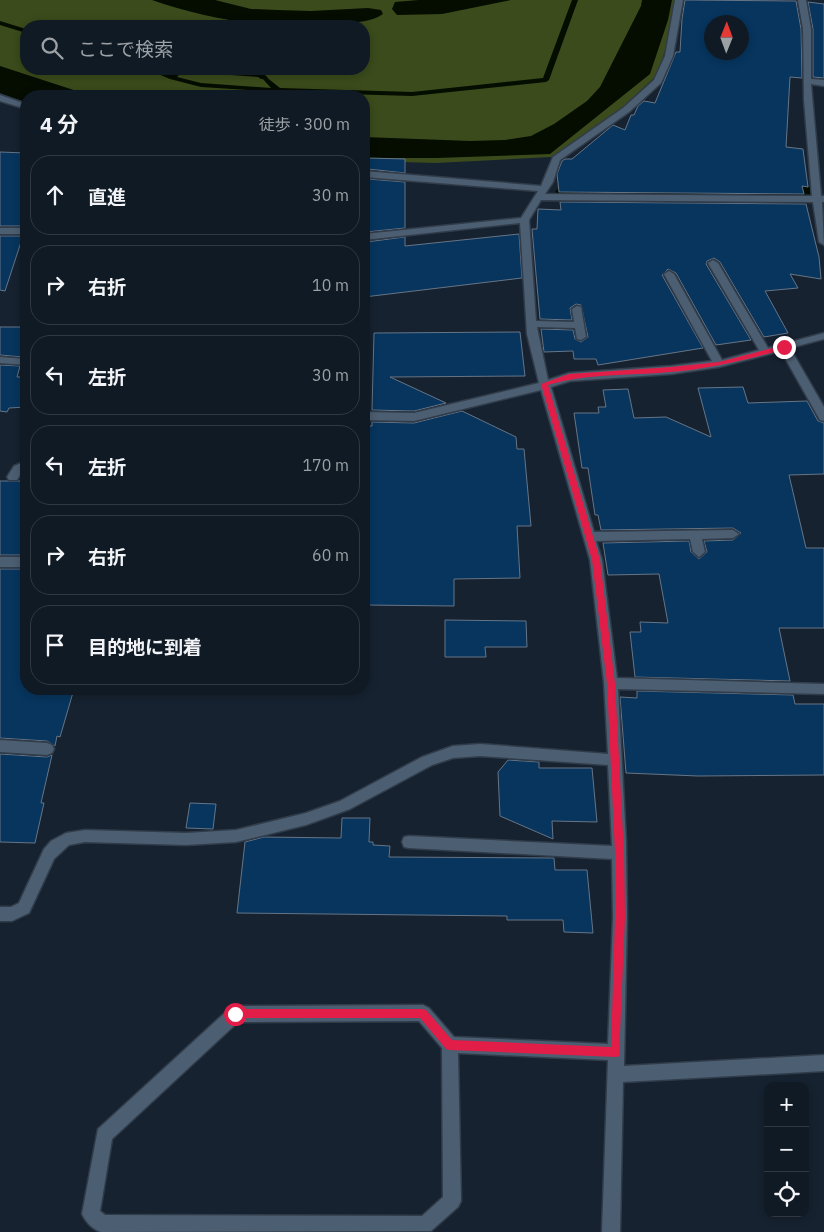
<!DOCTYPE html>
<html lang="ja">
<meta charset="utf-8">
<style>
:root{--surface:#101a24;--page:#19232c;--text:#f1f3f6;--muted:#9ca1a6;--line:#303841}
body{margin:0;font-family:"IBM Plex Sans","Noto Sans JP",sans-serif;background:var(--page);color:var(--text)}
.controls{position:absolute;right:15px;bottom:15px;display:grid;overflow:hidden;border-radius:10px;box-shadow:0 2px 8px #0003}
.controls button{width:45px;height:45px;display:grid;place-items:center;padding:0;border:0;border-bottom:1px solid var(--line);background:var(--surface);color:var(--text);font:25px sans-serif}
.compass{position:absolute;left:704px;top:15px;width:45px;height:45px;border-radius:50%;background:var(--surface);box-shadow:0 2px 8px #0003;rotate:1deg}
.stop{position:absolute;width:15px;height:15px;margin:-11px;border:4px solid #e11d48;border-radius:50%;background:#fff}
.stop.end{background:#e11d48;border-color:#fff;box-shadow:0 1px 5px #0008}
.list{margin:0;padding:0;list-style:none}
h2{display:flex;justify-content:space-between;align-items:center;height:65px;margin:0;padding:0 20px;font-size:21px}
h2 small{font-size:16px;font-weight:400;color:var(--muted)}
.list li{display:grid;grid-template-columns:32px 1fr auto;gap:15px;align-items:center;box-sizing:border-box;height:80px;margin:0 10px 10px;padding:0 10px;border:1px solid var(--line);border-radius:20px}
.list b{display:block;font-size:19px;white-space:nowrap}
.list em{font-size:16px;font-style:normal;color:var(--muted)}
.icon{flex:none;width:28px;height:28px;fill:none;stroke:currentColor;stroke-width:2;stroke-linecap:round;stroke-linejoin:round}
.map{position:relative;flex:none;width:824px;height:1232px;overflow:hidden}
.search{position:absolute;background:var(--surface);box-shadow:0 2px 8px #0003;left:20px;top:20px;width:350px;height:55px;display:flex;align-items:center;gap:12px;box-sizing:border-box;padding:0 18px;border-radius:20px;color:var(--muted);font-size:19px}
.panel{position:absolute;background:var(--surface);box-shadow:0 2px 8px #0003;left:20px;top:90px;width:350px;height:605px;border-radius:20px}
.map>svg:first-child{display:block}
</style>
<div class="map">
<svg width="824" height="1232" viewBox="0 0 824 1232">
<rect width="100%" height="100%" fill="#162230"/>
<path fill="#3b4b1b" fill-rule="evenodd" d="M0 0H678L675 20 657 75 610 119 551 157 436 163 364 161V96H26L0 92ZM26 26H364V69H26Z"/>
<g fill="#050c00">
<path d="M152 0H215L251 9 277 10 311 11 368 8 381 10 383 14C371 22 357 22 343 24 279 31 212 21 152 0Z"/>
<path d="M419 0H511L442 14 397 15 392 9 395 2Z"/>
<path d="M642 0H672L668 20 650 74 550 154 436 158H364V137L470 141 505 140 531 136 554 124 587 101 600 87 641 6Z"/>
<path d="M0 66 92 96H26V102L0 93Z"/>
<path d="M232 69H260L267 71 265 75 268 78 261 79 258 77 230 75Z"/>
</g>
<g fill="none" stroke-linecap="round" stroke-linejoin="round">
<g fill="#050c00" fill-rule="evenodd">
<path d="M572 0H578L549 80 546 82 412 96 278 92 201 87 170 79 146 69H154L171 75 178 69H184L177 77 201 83 271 88 262 78 265 76 280 88 412 92 543 78Z"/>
<path d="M0 21 26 29V33L0 25Z"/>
</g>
<path fill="#050c00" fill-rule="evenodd" d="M567 185 809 187 817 189 821 194 817 199 809 201 567 199 559 197 555 192 559 187Z"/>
</g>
<g fill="#07355e" stroke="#667586" fill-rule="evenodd">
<path d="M685 0 796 1 801 29 802 78 790 77 786 147 803 149 808 187 802 186 804 194 559 192 557 174 562 161 565 159H572L613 125 625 130 631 115H634L638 106 644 101 655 103 676 52H680L682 19ZM712 22H742V52H712Z"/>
<path d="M808 2 824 4V78L813 77V29Z"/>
<path d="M0 152 26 153V226H0Z"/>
<path d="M368 158 405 159V173L368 169Z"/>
<path d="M368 179 405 182V228L366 232Z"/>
<path d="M560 202 806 204 819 257 821 279 790 274 798 288 765 291 788 333 764 337 720 262 714 258 707 261 706 264 751 340 716 345 676 273 668 269 662 275 703 348 598 365 596 359H574L573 351 544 352 541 329 573 330 575 339 581 342 588 337 581 305 576 304 570 308 572 320 540 319 532 229H537L538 209 561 210Z"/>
<path d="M519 234 522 278 364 297V250H366V242L405 237V246Z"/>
<path d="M0 236H23L5 291 0 290Z"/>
<path d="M0 327H26V345L23 357 0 355Z"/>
<path d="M520 332 525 376 390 377 446 403 414 411 372 410 374 333Z"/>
<path d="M0 365 20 366 17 377H26V407L9 408 7 412 0 411Z"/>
<path d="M743 387 748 403 807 401 818 421 824 423V474L789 475 806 548H824V628H779L790 681 635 677 630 632H641L640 622 668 623 659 574 608 575 603 543 689 541 691 552 699 559 707 552 704 541 733 540 741 533 733 528 601 530 598 515H595L588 468H582L574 413H599L598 407H606L603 390 628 389 634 418 666 417 711 437 698 388Z"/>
<path d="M462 411 516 437 517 449H524L531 526H517L520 578 454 579V606L364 605V486H367L369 426H372V422L414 423Z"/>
<rect x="0" y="481" width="26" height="74"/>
<path d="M0 569H26V689H74L60 737 57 736 55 746 47 741 0 738Z"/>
<path d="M445 620 526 621 527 647H485L486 657H445Z"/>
<path d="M637 691 793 695 795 704H824V775L698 776 626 773 620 697 637 698Z"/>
<path d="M0 754 47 757 52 755 41 803H44L35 843 0 842Z"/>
<path d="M508 760 539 762V768H592L597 822 552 821 553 839 500 816 498 772Z"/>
<path d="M190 803 216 804 213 829 186 828Z"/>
<path d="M342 818H370L369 842H373V845L390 846 389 857 554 858 555 870H587L593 933 564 932 563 920H507V916L237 913 245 842 264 837 341 838Z"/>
</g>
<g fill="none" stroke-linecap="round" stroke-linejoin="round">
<g stroke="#313c4a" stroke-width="3">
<g id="street">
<path d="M675 0H683L673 56 661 83 629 112 560 160 553 182 545 194 812 196 804 100 803 29 798 0H806L811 29V79L824 80V86L811 84 821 196H824V202H822L824 245 819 242 813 202 541 200 529 220 536 321 574 322 572 309 577 306 581 307 586 337 581 340 577 339 575 328 537 327 548 380 569 373 671 366 712 361 664 274 669 271 674 274 722 360 759 350 708 263 713 260 718 263 768 348 824 333V339L790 348 824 407V421L820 420 781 351 719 367 671 374 570 381 551 387 594 532 733 530 739 534 733 538 702 539 705 552 699 557 693 552 690 539 596 541 602 560 617 678 824 684V694L618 689 626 841 627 917 624 1066 824 1055V1071L623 1082 620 1232H602L608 1060 458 1053 461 1201 458 1207 431 1231 101 1232C92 1229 86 1222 82 1214L98 1129 229 1009 235 1006 423 1005 429 1008 454 1037 608 1044 613 917 612 859 409 848 404 847 402 842 404 837 409 836 612 846 608 765 480 756 453 758 432 765 350 809 306 825 236 842 186 845 85 842 69 845 54 859 29 913 12 921H0V907H11L19 903 44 849 51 841 66 833 85 830 186 833 236 830 306 813 340 801 422 757 453 746 480 744 608 754 604 683 590 560 541 390 414 421 364 420V412L414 413 539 383 527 334 520 223 364 240V234L521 218 538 191 364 177V171L541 186 553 157 623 108 654 80 665 56ZM419 1021 442 1048 443 1197 422 1216 105 1215 100 1211 112 1139 238 1022Z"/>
<path d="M0 95 26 104V109L0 101Z"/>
<rect x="0" y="228" width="26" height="6"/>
<path d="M0 357 26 359V365L0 363Z"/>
<path d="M26 461V470L22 472 17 480H9L7 477 14 466Z"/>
<rect x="0" y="557" width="26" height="10"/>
<path d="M0 740 47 743 52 745 54 749 52 753 47 755 0 752Z"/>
</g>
</g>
<use href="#street" fill="#4c5e71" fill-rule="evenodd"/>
</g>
<path fill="#e11d48" d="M784 345 786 346V349C748 359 710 369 670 372 629 376 587 373 548 385L600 560 615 684 624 853 625 917 619 1056 616 1057 450 1050 446 1049 420 1018H231V1011L235 1009H423L426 1010 452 1040 611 1047 615 917V853L607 684 592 560 541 384 569 374 671 367 719 362Z"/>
</svg>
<div class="controls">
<button>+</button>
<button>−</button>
<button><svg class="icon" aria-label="locate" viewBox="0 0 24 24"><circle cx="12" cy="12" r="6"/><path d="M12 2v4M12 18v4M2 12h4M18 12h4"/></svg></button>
</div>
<svg class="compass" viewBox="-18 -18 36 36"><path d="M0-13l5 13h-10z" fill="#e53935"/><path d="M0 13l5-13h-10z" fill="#9ca1a6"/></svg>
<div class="stop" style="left:235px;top:1014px"></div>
<div class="stop end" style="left:784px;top:347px"></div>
<div class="search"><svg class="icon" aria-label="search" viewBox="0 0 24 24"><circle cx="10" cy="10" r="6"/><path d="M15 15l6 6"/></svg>ここで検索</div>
<section class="panel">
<h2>4 分<small>徒歩 · 300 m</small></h2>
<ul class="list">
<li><svg class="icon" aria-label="ahead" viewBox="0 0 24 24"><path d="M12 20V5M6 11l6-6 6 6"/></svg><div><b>直進</b></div><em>30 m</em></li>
<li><svg class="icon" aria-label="right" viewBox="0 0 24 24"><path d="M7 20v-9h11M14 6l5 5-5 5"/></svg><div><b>右折</b></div><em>10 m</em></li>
<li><svg class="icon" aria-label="left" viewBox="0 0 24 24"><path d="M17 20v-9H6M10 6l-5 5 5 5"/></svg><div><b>左折</b></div><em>30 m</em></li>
<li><svg class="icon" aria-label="left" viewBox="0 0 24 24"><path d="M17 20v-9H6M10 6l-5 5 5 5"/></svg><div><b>左折</b></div><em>170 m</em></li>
<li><svg class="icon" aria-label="right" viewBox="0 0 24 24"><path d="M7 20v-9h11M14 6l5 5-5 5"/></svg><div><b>右折</b></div><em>60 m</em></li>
<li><svg class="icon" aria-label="arrive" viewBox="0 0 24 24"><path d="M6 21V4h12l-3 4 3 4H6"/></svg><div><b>目的地に到着</b></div></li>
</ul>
</section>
</div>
